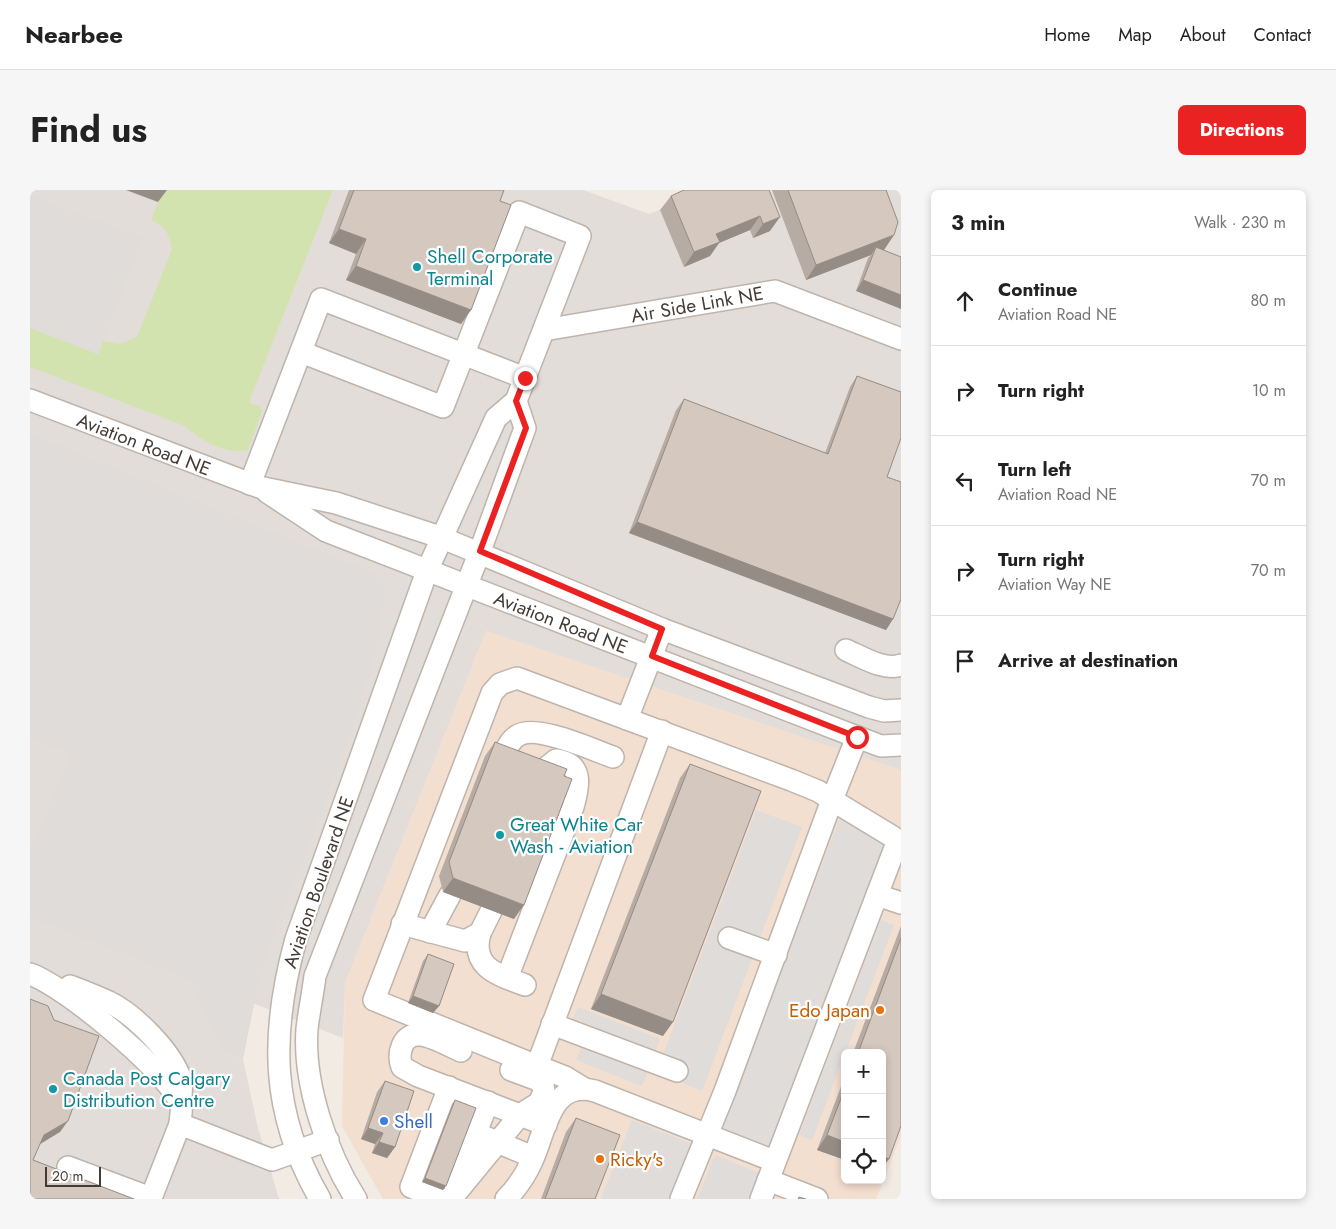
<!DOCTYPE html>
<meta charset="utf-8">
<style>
:root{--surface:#fff;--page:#f6f6f6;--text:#222;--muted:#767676;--line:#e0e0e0;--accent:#eb2222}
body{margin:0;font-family:Jost,sans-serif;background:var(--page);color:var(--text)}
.controls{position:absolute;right:15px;bottom:15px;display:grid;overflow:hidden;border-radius:8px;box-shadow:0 2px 8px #0003}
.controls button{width:45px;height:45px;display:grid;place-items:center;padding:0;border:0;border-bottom:1px solid var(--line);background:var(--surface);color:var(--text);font:25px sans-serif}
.scale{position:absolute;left:15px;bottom:12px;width:56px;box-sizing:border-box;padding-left:5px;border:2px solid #433b35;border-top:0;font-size:14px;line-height:18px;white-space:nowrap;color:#433b35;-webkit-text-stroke:4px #fff;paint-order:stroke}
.stop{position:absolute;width:15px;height:15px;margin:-11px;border:4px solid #eb2222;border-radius:50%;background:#fff}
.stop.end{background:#eb2222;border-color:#fff;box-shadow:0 1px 5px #0008}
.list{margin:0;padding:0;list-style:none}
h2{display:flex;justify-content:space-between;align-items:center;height:65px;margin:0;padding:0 20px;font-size:21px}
h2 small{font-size:16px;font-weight:400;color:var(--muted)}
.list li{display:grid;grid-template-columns:32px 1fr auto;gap:15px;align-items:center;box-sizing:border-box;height:90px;padding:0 20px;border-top:1px solid var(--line)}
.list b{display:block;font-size:19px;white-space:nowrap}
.list p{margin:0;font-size:16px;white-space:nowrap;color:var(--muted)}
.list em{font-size:16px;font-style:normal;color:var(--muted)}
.icon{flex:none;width:28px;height:28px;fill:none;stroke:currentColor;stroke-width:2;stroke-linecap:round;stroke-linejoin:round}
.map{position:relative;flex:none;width:871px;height:1009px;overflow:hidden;border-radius:8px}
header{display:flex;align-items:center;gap:30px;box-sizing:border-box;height:70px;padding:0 25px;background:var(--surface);border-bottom:1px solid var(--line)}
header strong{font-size:24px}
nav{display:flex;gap:28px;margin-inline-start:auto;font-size:18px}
.intro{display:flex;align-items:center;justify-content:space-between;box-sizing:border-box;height:120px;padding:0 30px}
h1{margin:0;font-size:35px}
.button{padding:12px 22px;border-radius:8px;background:var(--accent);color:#fff;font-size:18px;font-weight:700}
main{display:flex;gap:30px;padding:0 30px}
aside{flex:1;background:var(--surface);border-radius:8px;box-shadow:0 2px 8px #0003}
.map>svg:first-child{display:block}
</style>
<header>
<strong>Nearbee</strong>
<nav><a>Home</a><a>Map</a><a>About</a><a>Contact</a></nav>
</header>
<div class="intro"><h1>Find us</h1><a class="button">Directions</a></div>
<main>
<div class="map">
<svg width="871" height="1009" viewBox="0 0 871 1009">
<rect width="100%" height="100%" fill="#f1ebe4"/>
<path fill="#f2dfd0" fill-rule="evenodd" d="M456 441 871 580V946L846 1009H353L312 936 315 793ZM815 863H852V990H815Z"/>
<path fill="#e3ddd9" d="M0 0H553L619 24 678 0H871V580L456 441 315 793 313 848 162 790 195 862 213 869 227 934 249 1009H0Z"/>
<path fill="#d3e3af" d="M133 0H303L219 212 231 217 232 222 218 260C195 265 171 251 155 236L0 177V138L68 164 73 151 90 154 107 147 142 59C140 45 135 36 121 30Z"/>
<g fill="#dfdcd9">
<path d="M0 6 113 48 68 164 0 138Z"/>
<path d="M0 244 351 386 355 399 347 454 327 525 270 678 248 730 228 795 213 869 195 862 184 843 161 790 0 727V661L41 564 0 547Z"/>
<path d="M726 620 772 637 672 901 653 893 660 876 633 865Z"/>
<path d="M811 625 859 658 742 958 692 938Z"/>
<path d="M851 730 864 735 782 950 769 945Z"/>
<path d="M548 817 630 849 612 896 546 870 559 839 542 832Z"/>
<path d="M602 930 662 954 641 1009H571Z"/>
<path d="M685 965 732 984 722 1009H667Z"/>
</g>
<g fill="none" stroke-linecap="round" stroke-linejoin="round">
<g stroke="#beb4ab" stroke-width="24">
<g id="minor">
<path d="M514 140 745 101 871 149"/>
<path d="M271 162 413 217 489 22 550 46 486 211 466 228 397 381 266 749C240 843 240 923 290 1009"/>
<path d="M0 210 229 297 306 313 410 347 632 439 839 517 854 521 871 520"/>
<path d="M220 294 291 109 495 188"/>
<path d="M237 302 296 341 827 547 851 556 871 555"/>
<path d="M632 439 597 529 761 590 788 601 802 610 695 901 651 1009"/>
<path d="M816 460C832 467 854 481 871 475"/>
<path d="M471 572C475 562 478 552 487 546 505 533 563 560 583 567"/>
<path d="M847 705 871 713"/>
<path d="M372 734 435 751 450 743 461 721"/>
<path d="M400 742 420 705"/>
<path d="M450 743C440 778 469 785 495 795"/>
<path d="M699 748 746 765"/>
<path d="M0 784C36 797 133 878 150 912 153 917 150 928 150 934L242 970 298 950"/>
<path d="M477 788 543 617C549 596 554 574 526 570L516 578 512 587"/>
<path d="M40 796C53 801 66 806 79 812 105 825 142 862 151 890 152 896 151 903 151 909"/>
<path d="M522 834 647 881"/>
<path d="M431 861C419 856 403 846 390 845 372 843 367 864 372 877L388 886 516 935"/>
<path d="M507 876 344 810 462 503 470 494 487 488 597 529"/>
<path d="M553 898 535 887 507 876 632 541"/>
<path d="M455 947 503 967"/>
<path d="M38 977 121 1008 150 934"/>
<path d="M738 990 787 1009"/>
<path d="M425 995 458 912"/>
<path d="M326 1009C297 964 273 893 277 839 279 821 283 803 285 786L450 361 495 238 486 211"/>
<path d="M412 1009 381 997 419 897"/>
<path d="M421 1009 490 925 509 913 514 902 513 895 508 890 481 880"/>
<path d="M476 1009C486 999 496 984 502 971 516 941 520 889 565 901L744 971"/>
<path d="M731 1009 868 650 802 610 827 547"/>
</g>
</g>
<use href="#minor" stroke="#fff" stroke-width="21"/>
</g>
<g fill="#b7aca3">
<path d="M319 0H474L470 11 441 120 431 134 316 90 326 64 299 53Z"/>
<path d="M739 0 740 41 723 48 720 40 689 53 680 66 654 77 630 20 641 6Z"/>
<path d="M742 0H856L864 45 853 60 871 67 826 101 838 68 841 65 776 90Z"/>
<path d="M827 186 857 287 863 429 856 440 599 343 646 220 654 209 795 263 820 197Z"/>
<path d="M465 552 534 586 484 729 413 702 409 686 455 566Z"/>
<path d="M660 574 633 846 561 819 650 588Z"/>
<path d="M871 736V936L852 863H823Z"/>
<path d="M398 764 409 816 403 823 378 813 393 771Z"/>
<path d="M815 886V970L787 960Z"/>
<path d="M355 891 365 957 357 968 342 963 345 954 331 949 347 902Z"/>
<path d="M425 910 413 1000 392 992 422 914Z"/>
<path d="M546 928 565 1009H511L536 942Z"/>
</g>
<g fill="#958c85">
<path d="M96 0H137L128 12Z"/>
<path d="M730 26 720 40 689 53 680 66 654 77 664 62 686 44Z"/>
<path d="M750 27 740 41 723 48 733 34Z"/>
<path d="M309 39 336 49 326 64 299 53Z"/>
<path d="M864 45 854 60 844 64 846 57 841 65 776 90 786 75Z"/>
<path d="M326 76 441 120 431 134 316 90Z"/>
<path d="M833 90 871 105V119L826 101Z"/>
<path d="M607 332 863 429 856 440 599 343Z"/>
<path d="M423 688 494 715 484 729 413 702Z"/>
<path d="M571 804 643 832 633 846 561 819Z"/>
<path d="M383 806 409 816 403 823 378 813Z"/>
<path d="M38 931 30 942 7 956 14 945Z"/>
<path d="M338 938 353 943 345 954 331 949Z"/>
<path d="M797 945 815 952V970L787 960Z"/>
<path d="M349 952 365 957 357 968 342 963Z"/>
<path d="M852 966 859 969 852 978Z"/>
<path d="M395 988 416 996 413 1000 392 992Z"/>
</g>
<g fill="#d5c8be" stroke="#958c85">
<path d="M324 0H474L470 11 481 15 441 120 326 76 336 49 309 39Z"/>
<path d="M654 0H739L750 27 733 34 730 26 686 44 690 52 664 62 641 6Z"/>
<path d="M758 0H856L868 32 864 45 786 75Z"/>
<path d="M846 57 871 67V105L833 90Z"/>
<path d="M827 186 871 202V248L857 287 871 292V409L863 429 607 332 654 209 798 264Z"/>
<path d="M465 552 537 579 534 586 542 589 494 715 423 688 419 672Z"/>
<path d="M660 574 731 601 643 832 571 804Z"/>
<path d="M871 748V936L859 969 852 966V863H828Z"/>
<path d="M398 764 424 774 409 816 383 806Z"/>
<path d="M0 809 18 816 24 830 69 846 38 931 14 945 3 970 104 1009H0Z"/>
<path d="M355 891 384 901 365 957 349 952 353 943 338 938Z"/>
<path d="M815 898V952L797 945Z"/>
<path d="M425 910 446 918 416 996 395 988Z"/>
<path d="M546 928 590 945 565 1009H515Z"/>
<path d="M769 1007 776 1009H768Z"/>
</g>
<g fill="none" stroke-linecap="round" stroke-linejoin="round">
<path stroke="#eb2222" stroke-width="6" d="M495 188 486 211 496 238 450 361 632 439 622 466 827 547"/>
</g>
<g fill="#0f9aa8" stroke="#fff" stroke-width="2">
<circle cx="387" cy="77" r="5"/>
<circle cx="470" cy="645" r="5"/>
<circle cx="23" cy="899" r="5"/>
</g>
<g fill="#e8710a" stroke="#fff" stroke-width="2">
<circle cx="850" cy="820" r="5"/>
<circle cx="570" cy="969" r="5"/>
</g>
<circle fill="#3f7fe0" stroke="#fff" stroke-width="2" cx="354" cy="931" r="5"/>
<g text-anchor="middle" stroke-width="4.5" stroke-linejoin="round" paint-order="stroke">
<g font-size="19" fill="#0d838f" stroke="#fff" text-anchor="start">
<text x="397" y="73">Shell Corporate<tspan x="397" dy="22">Terminal</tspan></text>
<text x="480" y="641">Great White Car<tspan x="480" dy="22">Wash - Aviation</tspan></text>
<text x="33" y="895">Canada Post Calgary<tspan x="33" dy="22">Distribution Centre</tspan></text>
</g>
<g font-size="19" fill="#433b35" stroke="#fff">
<text transform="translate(667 114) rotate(-10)" y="7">Air Side Link NE</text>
<text transform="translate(114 254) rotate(21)" y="7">Aviation Road NE</text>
<text transform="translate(531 432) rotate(21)" y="7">Aviation Road NE</text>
<text transform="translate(288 692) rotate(-71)" y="7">Aviation Boulevard NE</text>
</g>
<g font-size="19" fill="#c56008" stroke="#fff" text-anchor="end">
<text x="840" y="827">Edo Japan</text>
<text x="580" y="976" text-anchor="start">Ricky's</text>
</g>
<g font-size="19" fill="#366cbe" stroke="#fff" text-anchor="start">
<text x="364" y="938">Shell</text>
</g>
</g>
</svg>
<div class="controls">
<button>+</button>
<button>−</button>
<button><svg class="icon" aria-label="locate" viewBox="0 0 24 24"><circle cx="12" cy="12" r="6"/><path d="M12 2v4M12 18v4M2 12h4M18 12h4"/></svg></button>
</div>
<div class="scale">20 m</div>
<div class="stop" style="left:827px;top:547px"></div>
<div class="stop end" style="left:495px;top:188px"></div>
</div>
<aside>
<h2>3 min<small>Walk · 230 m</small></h2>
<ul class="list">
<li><svg class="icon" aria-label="ahead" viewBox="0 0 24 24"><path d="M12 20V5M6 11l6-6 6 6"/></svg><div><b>Continue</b><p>Aviation Road NE</p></div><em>80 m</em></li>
<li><svg class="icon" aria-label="right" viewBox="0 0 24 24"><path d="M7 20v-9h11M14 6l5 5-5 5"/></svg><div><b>Turn right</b></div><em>10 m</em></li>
<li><svg class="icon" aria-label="left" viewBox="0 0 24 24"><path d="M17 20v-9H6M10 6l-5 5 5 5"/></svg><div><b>Turn left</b><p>Aviation Road NE</p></div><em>70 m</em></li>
<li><svg class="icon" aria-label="right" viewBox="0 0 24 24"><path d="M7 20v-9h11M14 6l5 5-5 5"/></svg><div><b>Turn right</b><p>Aviation Way NE</p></div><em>70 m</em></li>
<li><svg class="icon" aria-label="arrive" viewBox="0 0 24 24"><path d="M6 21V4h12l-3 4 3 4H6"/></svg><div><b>Arrive at destination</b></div></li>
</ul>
</aside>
</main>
